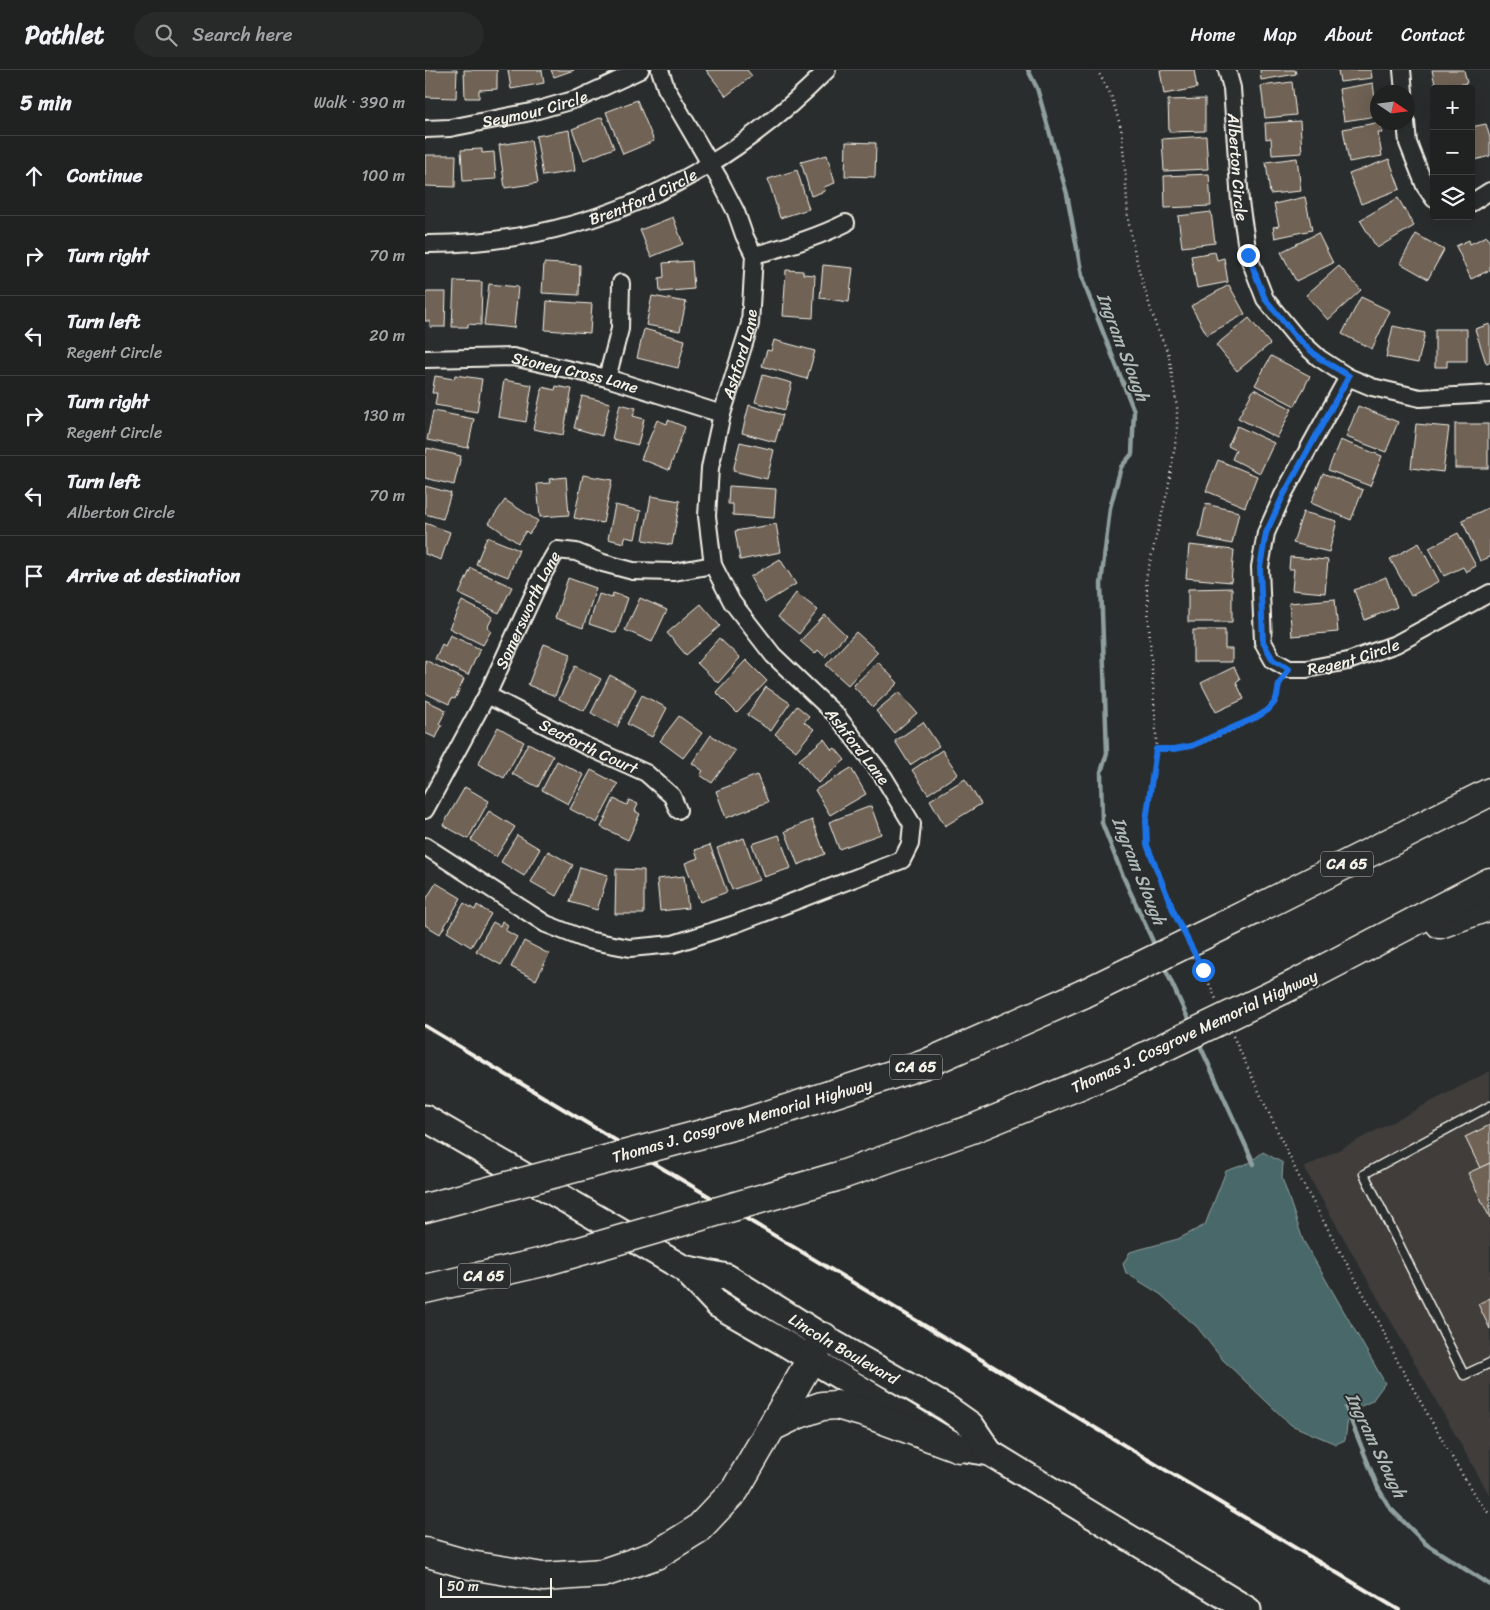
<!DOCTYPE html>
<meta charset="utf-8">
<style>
:root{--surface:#202222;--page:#282a2a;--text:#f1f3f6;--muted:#a2a4a5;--line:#3d3f40}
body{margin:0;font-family:Sriracha,sans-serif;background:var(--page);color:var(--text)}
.controls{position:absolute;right:15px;top:15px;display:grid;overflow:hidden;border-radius:5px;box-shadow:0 5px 20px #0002}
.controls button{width:45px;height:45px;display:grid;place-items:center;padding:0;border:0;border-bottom:1px solid var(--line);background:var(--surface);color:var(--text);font:25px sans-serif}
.compass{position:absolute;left:945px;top:15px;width:45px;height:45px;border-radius:50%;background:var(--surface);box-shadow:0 5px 20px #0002;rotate:103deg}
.scale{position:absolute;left:15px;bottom:12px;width:112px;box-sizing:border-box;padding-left:5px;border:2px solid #f4f1e8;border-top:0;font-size:14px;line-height:18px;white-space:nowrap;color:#f4f1e8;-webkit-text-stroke:4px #2a2d2e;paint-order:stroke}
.stop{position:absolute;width:15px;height:15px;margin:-11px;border:4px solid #1a73e8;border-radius:50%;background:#fff}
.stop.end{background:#1a73e8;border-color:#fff;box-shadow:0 1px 5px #0008}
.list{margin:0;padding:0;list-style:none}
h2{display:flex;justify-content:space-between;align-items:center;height:65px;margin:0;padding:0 20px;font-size:21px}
h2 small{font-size:16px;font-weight:400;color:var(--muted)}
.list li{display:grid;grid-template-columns:32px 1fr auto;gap:15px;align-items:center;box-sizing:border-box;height:80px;padding:0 20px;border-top:1px solid var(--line)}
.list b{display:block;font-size:19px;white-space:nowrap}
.list p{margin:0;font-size:16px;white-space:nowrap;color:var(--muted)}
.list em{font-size:16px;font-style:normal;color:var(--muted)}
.icon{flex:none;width:28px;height:28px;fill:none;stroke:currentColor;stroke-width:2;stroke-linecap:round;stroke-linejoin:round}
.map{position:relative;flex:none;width:1065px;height:1540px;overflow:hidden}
header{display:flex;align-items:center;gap:30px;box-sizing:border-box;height:70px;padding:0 25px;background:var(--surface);border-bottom:1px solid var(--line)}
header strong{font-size:24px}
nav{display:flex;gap:28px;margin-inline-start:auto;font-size:18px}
.search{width:350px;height:45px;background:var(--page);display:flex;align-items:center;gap:12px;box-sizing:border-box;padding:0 18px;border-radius:28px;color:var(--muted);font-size:19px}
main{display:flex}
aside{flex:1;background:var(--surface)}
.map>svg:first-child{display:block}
</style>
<header>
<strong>Pathlet</strong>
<div class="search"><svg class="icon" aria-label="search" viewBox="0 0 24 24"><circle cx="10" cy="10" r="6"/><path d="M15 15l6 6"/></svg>Search here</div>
<nav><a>Home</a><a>Map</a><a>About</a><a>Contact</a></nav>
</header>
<main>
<aside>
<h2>5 min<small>Walk · 390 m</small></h2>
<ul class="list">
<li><svg class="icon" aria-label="ahead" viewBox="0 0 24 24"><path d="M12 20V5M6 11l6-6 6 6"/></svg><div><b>Continue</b></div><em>100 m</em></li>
<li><svg class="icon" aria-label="right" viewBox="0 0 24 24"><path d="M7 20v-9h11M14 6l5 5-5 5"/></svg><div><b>Turn right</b></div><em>70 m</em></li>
<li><svg class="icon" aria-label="left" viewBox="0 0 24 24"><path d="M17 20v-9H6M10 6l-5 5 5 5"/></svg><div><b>Turn left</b><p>Regent Circle</p></div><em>20 m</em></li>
<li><svg class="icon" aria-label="right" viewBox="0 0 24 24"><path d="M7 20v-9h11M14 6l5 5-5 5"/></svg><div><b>Turn right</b><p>Regent Circle</p></div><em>130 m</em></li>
<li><svg class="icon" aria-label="left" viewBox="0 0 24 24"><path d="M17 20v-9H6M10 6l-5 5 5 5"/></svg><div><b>Turn left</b><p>Alberton Circle</p></div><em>70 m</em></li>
<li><svg class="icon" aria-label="arrive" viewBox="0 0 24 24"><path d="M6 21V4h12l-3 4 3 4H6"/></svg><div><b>Arrive at destination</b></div></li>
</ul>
</aside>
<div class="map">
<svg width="1065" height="1540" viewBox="0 0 1065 1540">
<rect width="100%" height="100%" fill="#2a2d2e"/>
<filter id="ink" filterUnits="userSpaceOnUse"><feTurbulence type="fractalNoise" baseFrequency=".02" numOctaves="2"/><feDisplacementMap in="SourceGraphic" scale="10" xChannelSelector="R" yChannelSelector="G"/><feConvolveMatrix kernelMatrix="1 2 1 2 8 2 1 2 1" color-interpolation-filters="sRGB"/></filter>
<g filter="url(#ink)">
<path fill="#3f3d3a" d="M1065 1001V1426L879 1098Z"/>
<path fill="#4a686b" stroke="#8e9f9d" d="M838 1082 858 1093 857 1108 878 1170 960 1313 947 1331 924 1342 920 1370 911 1374 866 1355 798 1290 772 1257 735 1224 701 1203 698 1194 705 1182 753 1169 780 1155 801 1101 824 1093Z"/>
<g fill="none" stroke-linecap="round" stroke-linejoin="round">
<g stroke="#8e9f9d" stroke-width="4.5">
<path d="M603 0 612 18 642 124 658 211 709 341 707 384 696 397 685 438 676 514 682 683 676 702 677 753 697 804 731 878"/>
<path d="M738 894 766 955"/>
<path d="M773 971 829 1094"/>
<path d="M921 1338 953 1418 965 1438 1001 1474 1065 1515"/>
</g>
</g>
<g fill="#706356" stroke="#f4f1e8">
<path d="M0 0H32L31 28 0 27Z"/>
<path d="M39 0H72V19L54 20V28H40Z"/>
<path d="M83 0H117L119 13 86 19Z"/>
<path d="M126 0H149L129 7Z"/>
<path d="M281 0H322L327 6 301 26Z"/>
<path d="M735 0H769L772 18 739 24Z"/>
<path d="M835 0H870L871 4 836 10Z"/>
<path d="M913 0H946L947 8 915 12Z"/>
<path d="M1007 0H1039L1042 13 1011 19Z"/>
<path d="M867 12 871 45 840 48 836 16Z"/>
<path d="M948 13 952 46 919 51 914 19Z"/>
<path d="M780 29V61L744 62 743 30Z"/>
<path d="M212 30 229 71 198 84 181 42Z"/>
<path d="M177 47 189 78 159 90 147 59Z"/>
<path d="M875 51 877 83 847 85 846 68 841 69 840 53Z"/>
<path d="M956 52 957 63H953L957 86 924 92 918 59Z"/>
<path d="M1061 54 1065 68V86L1046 91V57Z"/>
<path d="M144 60 150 101 118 106 111 66Z"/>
<path d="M781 66 783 99 739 101 737 69Z"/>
<path d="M106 70 113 113 80 118 74 75Z"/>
<path d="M421 72 451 73 450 107 420 106Z"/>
<path d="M57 79V83L69 82 71 109 38 111 36 80Z"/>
<path d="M0 85H31L30 117 0 116Z"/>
<path d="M402 85 410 113 399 117 400 121 386 126 376 92Z"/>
<path d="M872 88 876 121 845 124 841 92Z"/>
<path d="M964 89 975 119 936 134 924 104Z"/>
<path d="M372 100 384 139 355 148 343 109Z"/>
<path d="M784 104 786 136 740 138 739 106Z"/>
<path d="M880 127 887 160 850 168 848 157 854 156 849 134Z"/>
<path d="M973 128 989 156 952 178 935 150Z"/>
<path d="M786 142 790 173 757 177 753 146Z"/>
<path d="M248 147 258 174 226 187 215 160Z"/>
<path d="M893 163 908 193 871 211 856 182Z"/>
<path d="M991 164 1019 180 1003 209 975 193Z"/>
<path d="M1062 166 1065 173V200L1046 209 1031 176 1044 170 1045 174Z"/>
<path d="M790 182 792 190 799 188 803 212 772 218 766 186Z"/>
<path d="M267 191 269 219 235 222 234 208 239 207 238 193Z"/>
<path d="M119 193 155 195 154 225 117 223Z"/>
<path d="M398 195 428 198 424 232 395 228Z"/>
<path d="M914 196 936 220 903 250 881 225Z"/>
<path d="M361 200 378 201V204L390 205 388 248 358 246Z"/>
<path d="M29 211 57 212 56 255 43 254V257H27Z"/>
<path d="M64 214 93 217 89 258 59 255Z"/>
<path d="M804 215 820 244 782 265 766 236Z"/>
<path d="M0 222H21L20 257H5V251H0Z"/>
<path d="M227 226 261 232 255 261 221 255Z"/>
<path d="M936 227 965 241 947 279 917 264Z"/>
<path d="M122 231 167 234 165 263 120 260Z"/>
<path d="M824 248 845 274 812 301 791 275Z"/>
<path d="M1065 254V292L1061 293 1050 259Z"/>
<path d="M968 256 1000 263 993 293 961 287Z"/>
<path d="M219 259 260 270 253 298 212 288Z"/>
<path d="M1010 259H1042V291H1022V297H1010Z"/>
<path d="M349 270 390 281 382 309 337 296 342 280 346 281Z"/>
<path d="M846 286 885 306 870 336 830 315Z"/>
<path d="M30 305 57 309 52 342 10 335 12 323H7L10 306 29 309Z"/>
<path d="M338 305 367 313 360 340 330 332Z"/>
<path d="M79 310 107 315 101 352 73 347Z"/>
<path d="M131 316 147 319 138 365 108 359 117 317 130 320Z"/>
<path d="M829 319 867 339 852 368 813 348Z"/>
<path d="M157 326 185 333 177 366 149 358Z"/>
<path d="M195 334 211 338 208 346 219 349 213 375 187 369Z"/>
<path d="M324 335 358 345 350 372 317 363Z"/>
<path d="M933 336 973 352 961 382 921 367Z"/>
<path d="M8 341 49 349 43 378 2 370Z"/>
<path d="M232 350 242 354 243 350 260 357 244 400 216 389Z"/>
<path d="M991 354 1024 357 1018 402 986 398Z"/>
<rect x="1030" y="354" width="33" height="44"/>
<path d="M812 356 849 373 835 403 807 389 811 380 803 376Z"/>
<path d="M915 370 957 386 945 416 903 400Z"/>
<path d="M315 372 349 380 342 409 308 401Z"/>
<path d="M2 378 36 386 29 415 0 408V387Z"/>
<path d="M793 390 832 406 820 437 781 421Z"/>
<path d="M898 403 938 420 926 450 886 433Z"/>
<path d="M158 405 187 410 178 453 149 448Z"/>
<path d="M141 407 144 445 115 447 112 414 125 413 124 409Z"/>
<path d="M0 416 26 423 18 449 0 444Z"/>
<path d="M304 416 351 419 349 448 308 445V434H303Z"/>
<path d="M226 426 255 431 247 475 218 470Z"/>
<path d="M80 430 113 451 104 464 101 461 93 473 64 453Z"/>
<path d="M781 434 814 442 807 474 774 467Z"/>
<path d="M190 435 216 441 210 469 200 467 199 473 183 469Z"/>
<path d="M1065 437V487L1055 491 1037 450Z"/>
<path d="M878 442 912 451 904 482 868 473Z"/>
<path d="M0 453 25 462 16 490 0 484Z"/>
<path d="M351 454 356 482 315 490 310 461Z"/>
<path d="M1033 463 1051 496 1041 502 1038 497 1019 506 1004 478Z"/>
<path d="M62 467 94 480 83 507 51 494Z"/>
<path d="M994 473 1014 511 986 526 965 489Z"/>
<path d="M764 475 809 480 806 512 761 508Z"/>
<path d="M865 487 903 490 900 523 867 520 869 499H864Z"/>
<path d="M355 489 371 514 340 533 325 507Z"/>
<path d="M46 498 87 517 74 543 34 524Z"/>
<path d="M961 507 972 537 940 550 929 520Z"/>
<path d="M143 508 171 518 158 558 130 548Z"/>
<path d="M807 518V552H763V519Z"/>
<path d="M188 523 203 528 191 563 164 554 174 524 187 528Z"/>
<path d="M371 523 393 540 374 564 353 547Z"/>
<path d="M215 528 242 540 227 572 200 560Z"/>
<path d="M910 529 913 562 867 566 864 533Z"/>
<path d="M37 531 68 547 62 558 66 561 58 575 24 558Z"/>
<path d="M276 534 295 556 261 585 242 563Z"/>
<path d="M400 545 421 565 400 587 393 580 390 584 375 571Z"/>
<path d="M768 560H800V579H807V592H768Z"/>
<path d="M431 562 453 582 423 615 401 595Z"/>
<path d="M25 565 55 579 43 605 10 589 17 574 20 576Z"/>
<path d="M294 568 315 588 293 613 272 593Z"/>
<path d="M119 574 146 584 130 626 103 615Z"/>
<path d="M0 590 39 609 30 629 27 628 24 634 0 623Z"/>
<path d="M321 590 342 611 312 643 291 622Z"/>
<path d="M453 592 473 613 448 637 428 616Z"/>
<path d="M150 596 176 609 159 641 134 629Z"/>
<path d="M809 597 815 609 811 612 819 629 791 642 776 613Z"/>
<path d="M185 605 211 619 192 657 166 643Z"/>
<path d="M341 617 365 633 346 661 322 645Z"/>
<path d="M474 622 492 643 469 663 451 641Z"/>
<path d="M217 625 242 638 227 667 202 654Z"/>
<path d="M0 630 21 640 14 654 17 655 11 668 0 663Z"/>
<path d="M372 636 384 646 379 652 389 659 371 681 350 664Z"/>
<path d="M254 646 277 663 258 688 235 671Z"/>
<path d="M498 652 514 676 485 695 470 671Z"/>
<path d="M73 657 99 672 79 708 53 694Z"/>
<path d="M286 665 310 681 287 713 275 705 278 701 267 693Z"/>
<path d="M399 669 407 680 410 678 420 690 393 713 374 690Z"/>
<path d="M103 673 128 686 113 717 87 704Z"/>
<path d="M517 680 533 704 503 724 487 700Z"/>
<path d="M132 691 159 705 143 734 117 720Z"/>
<path d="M426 698 441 724 405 745 390 720Z"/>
<path d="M166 700 193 714 172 753 145 739Z"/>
<path d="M332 705 343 732 301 748 291 721Z"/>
<path d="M540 709 556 734 520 756 505 730Z"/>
<path d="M40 717 64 731 43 769 18 755Z"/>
<path d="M189 729 202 735 204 730 213 734 210 741 215 744 203 770 176 757Z"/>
<path d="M446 736 456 764 414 779 404 752Z"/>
<path d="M64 741 90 757 71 787 46 770Z"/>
<path d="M387 750 400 784 373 795 360 761Z"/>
<path d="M92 765 115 779 99 806 76 792Z"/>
<path d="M354 765 366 798 339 807 327 774Z"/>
<path d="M319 768 334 810 307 820 292 778Z"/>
<path d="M285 775 302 822 275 832 260 793 273 788 270 780Z"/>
<path d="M123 781 148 795 131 826 106 812Z"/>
<path d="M155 797 183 805 172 840 145 832Z"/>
<path d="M191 799 219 800V844H190Z"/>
<path d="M259 806 263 838 235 841 232 809Z"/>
<path d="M11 813 36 828 15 864 0 855V831Z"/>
<path d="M39 833 50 840 52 835 66 844 46 877 22 862Z"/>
<path d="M77 851 83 855 80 860 92 867 76 895 51 881 68 852 75 856Z"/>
<path d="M99 871 124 884 111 910 86 897Z"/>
<path d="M1065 1055V1093L1055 1098 1040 1067Z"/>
<path d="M1065 1093V1148L1043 1103Z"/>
<path d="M1065 1228V1259L1053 1234Z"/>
</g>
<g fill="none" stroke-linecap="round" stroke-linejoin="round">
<g stroke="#f4f1e8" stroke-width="11">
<path id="lane" d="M1065 1036 939 1104 1039 1305 1065 1293"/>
</g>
<g stroke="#f4f1e8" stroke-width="20">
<g id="street">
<path id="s1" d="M802 0 807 18 815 132 823 185 840 229 871 267 894 288 923 307 947 317 995 328 1065 324"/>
<path d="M977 0 979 22"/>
<path d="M981 52 983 73 1000 116 1009 129"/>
<path id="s2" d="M0 59 25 58 106 42 155 28 215 0"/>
<path d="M1046 133 1065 121"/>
<path id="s3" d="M0 174C156 175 294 110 402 0"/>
<path d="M329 185C361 177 391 168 421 153"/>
<path id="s4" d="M0 289 88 287 182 308 297 344"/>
<path id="s5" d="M923 307 858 425 841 463 835 497 838 572 848 590 864 599H882L923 591 971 574 1065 523"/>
<path d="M182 308 195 259 196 213"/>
<path id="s6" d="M62 625 159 675 221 703 247 726 253 740"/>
<path id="s7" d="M0 740 62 625 118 504 132 480 151 482 178 493 208 501 249 502 288 495"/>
<path id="s8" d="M0 776 121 854 162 870 205 878 248 874 310 854 477 790 485 774 487 754 458 706 412 646 348 585 307 532 288 495 282 446 285 398 297 344 325 254 329 185 319 165 311 142 294 109 241 18 235 0"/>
</g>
</g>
<g stroke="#f4f1e8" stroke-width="29">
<g id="primary">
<path d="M0 1048 258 1198 293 1235 356 1271 534 1378 565 1383 823 1540"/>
<path id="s9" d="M258 1198 302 1207 396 1266 522 1338 546 1355 565 1383"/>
</g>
</g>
<g stroke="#f4f1e8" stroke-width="31">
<g id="highway">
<path d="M832 839 1065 722"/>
<path d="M1015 854 1065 836"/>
<path d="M870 914 1065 812"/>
<path d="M318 1053 500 994 658 924"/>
<path d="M411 1107 547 1059 692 1000"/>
<path d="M0 1138 19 1133"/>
<path d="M0 1219 118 1192"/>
<path d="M349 1356 374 1344 397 1336 412 1335 440 1343 534 1378"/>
<path d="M0 1482 45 1495 118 1507 178 1503 231 1485 273 1459 310 1420 399 1267"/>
</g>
</g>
<g stroke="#f4f1e8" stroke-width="2.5" stroke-dasharray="1 4" stroke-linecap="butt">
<path d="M672 0 686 25 696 58 700 98 703 149 707 170 714 201 731 256 744 285 752 338V362L743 419 721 508 731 662V679L721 751 722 775 755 855"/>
<path d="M731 679C743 679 754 679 766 676 784 671 839 648 849 633 854 626 852 618 856 611"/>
<path d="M774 891 791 929"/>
<path d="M808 966 872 1103 954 1252 973 1292 1032 1396 1049 1424 1065 1445"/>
</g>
<use href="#lane" stroke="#2a2d2e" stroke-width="8"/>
<use href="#street" stroke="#2a2d2e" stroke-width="16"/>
<use href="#primary" stroke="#2a2d2e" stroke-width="25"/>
<use href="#highway" stroke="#2a2d2e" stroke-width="28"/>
<path stroke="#f4f1e8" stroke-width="4" d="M0 956 974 1540"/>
<g stroke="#f4f1e8" stroke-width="31" stroke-linecap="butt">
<g id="highway-bridge">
<path d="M658 924 832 839"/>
<path d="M692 1000 870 914"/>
<path d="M19 1133 318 1053"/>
<path d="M118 1192 411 1107"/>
</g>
</g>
<use href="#highway-bridge" stroke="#2a2d2e" stroke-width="28"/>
</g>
</g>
<g fill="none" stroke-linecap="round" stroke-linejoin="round" filter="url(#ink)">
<path stroke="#1a73e8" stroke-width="6" d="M778 900 750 845 722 775 721 751 731 679H749L766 676 832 647 843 640 849 633 852 626 854 614 864 599 848 590 838 572 835 497 841 463 858 426 924 306 894 288 871 267 840 229 823 185"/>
</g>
<g text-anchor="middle" stroke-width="4" stroke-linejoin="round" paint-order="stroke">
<g fill="#2a2d2e" stroke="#b7b6b0" stroke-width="1">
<rect x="896" y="781.5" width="52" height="25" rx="4"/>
<rect x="465" y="984.5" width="52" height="25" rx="4"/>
<rect x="33" y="1193.5" width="52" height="25" rx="4"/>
</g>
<g font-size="15" font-weight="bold" fill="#f4f1e8">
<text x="922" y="799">CA 65</text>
<text x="491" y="1002">CA 65</text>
<text x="59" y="1211">CA 65</text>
</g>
<g font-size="16" fill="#f4f1e8" stroke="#2a2d2e">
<text dy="6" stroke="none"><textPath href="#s2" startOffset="112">Seymour Circle</textPath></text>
<text dy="6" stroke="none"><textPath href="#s1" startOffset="98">Alberton Circle</textPath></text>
<text dy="6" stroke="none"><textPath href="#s3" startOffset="225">Brentford Circle</textPath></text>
<text dy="6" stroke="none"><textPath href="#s8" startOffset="1101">Ashford Lane</textPath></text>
<text dy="6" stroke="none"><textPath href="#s4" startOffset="152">Stoney Cross Lane</textPath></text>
<text dy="6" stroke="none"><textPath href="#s7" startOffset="225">Somersworth Lane</textPath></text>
<text dy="6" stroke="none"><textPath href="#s5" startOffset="391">Regent Circle</textPath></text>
<text dy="6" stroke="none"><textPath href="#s6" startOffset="114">Seaforth Court</textPath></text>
<text transform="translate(433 676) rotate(52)" y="6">Ashford Lane</text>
<text transform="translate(769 961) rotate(-25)" y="6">Thomas J. Cosgrove Memorial Highway</text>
<text transform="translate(317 1050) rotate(-16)" y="6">Thomas J. Cosgrove Memorial Highway</text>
<text dy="6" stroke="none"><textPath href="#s9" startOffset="182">Lincoln Boulevard</textPath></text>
</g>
<g font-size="18" font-style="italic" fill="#b0bab6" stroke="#2a2d2e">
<text transform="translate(698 277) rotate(69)" y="6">Ingram Slough</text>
<text transform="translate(714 801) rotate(68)" y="6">Ingram Slough</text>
<text transform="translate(951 1375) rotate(64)" y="6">Ingram Slough</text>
</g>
</g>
</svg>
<div class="controls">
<button>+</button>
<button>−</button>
<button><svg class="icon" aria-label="layers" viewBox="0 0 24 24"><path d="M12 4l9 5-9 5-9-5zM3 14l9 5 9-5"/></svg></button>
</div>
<svg class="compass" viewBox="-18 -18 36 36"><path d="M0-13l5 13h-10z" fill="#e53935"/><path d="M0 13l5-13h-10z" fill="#a2a4a5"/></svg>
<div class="scale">50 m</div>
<div class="stop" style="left:778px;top:900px"></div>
<div class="stop end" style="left:823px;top:185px"></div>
</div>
</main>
